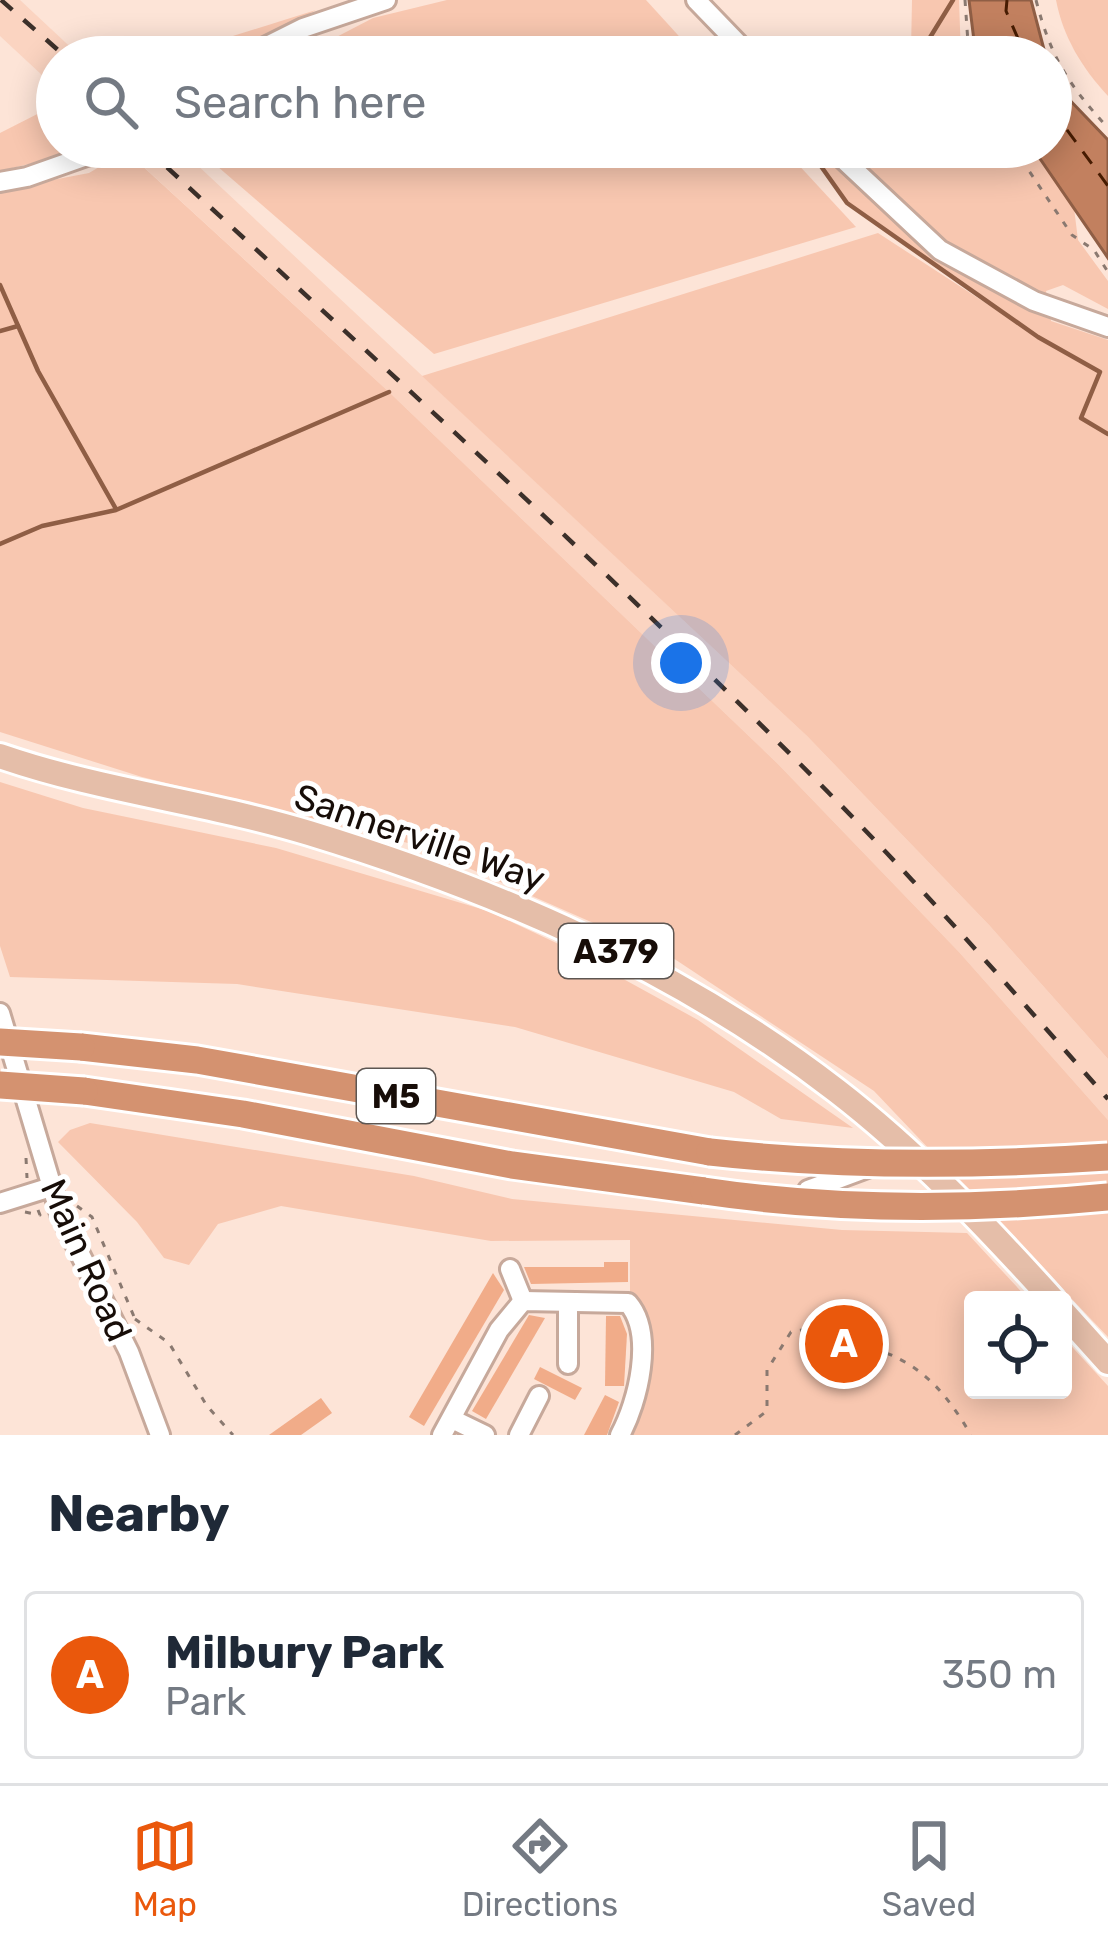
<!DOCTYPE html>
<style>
:root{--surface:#fff;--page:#f2f2f3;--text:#1f2937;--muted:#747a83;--line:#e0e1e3;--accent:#ea580c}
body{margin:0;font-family:Rubik,sans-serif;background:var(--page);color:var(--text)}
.controls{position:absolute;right:36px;bottom:36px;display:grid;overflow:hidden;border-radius:12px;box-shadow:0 6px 30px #0003}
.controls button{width:108px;height:108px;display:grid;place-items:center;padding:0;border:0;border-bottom:3px solid var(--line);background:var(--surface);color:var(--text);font:60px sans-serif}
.you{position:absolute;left:681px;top:663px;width:42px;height:42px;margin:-30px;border:9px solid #fff;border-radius:50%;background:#1a73e8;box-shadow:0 0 0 18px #1a73e833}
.badge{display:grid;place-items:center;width:78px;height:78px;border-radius:50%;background:var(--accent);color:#fff;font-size:39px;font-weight:700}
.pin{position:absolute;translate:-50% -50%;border:6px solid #fff;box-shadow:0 3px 12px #0006}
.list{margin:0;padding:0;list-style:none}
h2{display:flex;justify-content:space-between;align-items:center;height:156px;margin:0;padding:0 48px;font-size:51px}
h2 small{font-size:39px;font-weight:400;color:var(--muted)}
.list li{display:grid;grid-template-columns:78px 1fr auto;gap:36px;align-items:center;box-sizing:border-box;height:168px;margin:0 24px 24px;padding:0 24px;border:3px solid var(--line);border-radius:12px}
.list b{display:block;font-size:45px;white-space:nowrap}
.list p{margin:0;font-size:39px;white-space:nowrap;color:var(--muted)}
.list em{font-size:39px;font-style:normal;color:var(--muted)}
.icon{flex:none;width:66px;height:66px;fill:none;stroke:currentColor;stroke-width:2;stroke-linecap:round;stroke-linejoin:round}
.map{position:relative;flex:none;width:1108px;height:1435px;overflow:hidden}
.search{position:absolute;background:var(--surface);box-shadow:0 6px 30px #0003;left:36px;right:36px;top:36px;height:132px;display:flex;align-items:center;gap:30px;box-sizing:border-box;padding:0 42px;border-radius:66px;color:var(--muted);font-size:45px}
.sheet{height:348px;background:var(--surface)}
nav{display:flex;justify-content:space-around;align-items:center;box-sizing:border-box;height:168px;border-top:3px solid var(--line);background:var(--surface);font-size:33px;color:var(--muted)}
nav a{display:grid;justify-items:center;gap:6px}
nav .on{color:var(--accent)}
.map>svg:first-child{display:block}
</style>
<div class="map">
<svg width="1108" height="1435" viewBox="0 0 1108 1435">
<rect width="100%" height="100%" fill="#fde4d7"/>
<g fill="#fbd4c1">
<path d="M0 0H20L81 57H57V89L0 36Z"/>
<path d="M122 147H178L807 736 989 925 1108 1059V1120L959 952 777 763 389 392Z"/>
</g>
<g fill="#f8c7b0">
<path d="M447 0H646L698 57H298L373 18Z"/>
<path d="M912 0H959L961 57H906L911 51Z"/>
<path d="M1056 0H1108V96C1082 68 1063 37 1056 0Z"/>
<path d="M316 10 231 57H167L172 55Z"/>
<path d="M57 104V147H99L0 171V133Z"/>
<path d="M195 147H782L856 227 434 354Z"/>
<path d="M817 147H1033L1072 192 1078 240 1108 281V309L1063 285 1046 291 1051 321 1108 340V1059L989 925 807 736 422 376 878 233 998 311 847 203 811 153Z"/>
<path d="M126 151 389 392 777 763 959 952 1108 1120V1337L874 1091 673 958 416 845 142 777 0 732V190L89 173Z"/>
<path d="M0 782 83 808 276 848 488 911 567 948 698 1020 853 1128 781 1119 734 1092 515 1027 237 984 10 977 0 946Z"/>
<path d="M90 1123 414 1176 512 1199 842 1230 967 1233 1029 1300H973V1390H1063V1337L1108 1386V1435H627L644 1400 645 1314 630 1295V1240L491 1241 281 1206 218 1224 189 1265 164 1258 137 1222 58 1142 70 1130Z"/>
</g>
<g fill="#c2805f" stroke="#8f5e45" stroke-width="3">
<path d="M969 0H1031L1046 57H976Z"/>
<path d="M1051 70 1062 92 1108 140V258L1032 147H1051Z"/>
</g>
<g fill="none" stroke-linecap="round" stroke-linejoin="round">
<g stroke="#8f5e45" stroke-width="4.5">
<path d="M918 57 953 0"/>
<path d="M826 152 818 162 847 203 1038 337 1100 372 1081 418 1108 434"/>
<path d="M0 285 38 371 116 509"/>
<path d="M0 331 18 326"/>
<path d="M0 544 42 526 116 510 389 392"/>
</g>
<g stroke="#471c02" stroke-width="3" stroke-dasharray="15 12" stroke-linecap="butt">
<path d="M1007 0 1006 11 1026 57"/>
<path d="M1051 108 1108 186"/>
</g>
</g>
<g fill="#f1ac89">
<path d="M604 1262H628V1282L531 1284 524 1267H604Z"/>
<path d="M493 1273 504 1290 424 1426 409 1417Z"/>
<path d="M529 1315 545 1318 486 1419 472 1411Z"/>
<path d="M606 1316H620L627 1334 624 1386H605Z"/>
<path d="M540 1367 582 1388 575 1400 534 1379Z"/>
<path d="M605 1395 619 1402 607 1435H584Z"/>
<path d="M321 1398 332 1413 301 1435H269Z"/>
</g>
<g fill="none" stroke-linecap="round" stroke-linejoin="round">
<g stroke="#c7a99b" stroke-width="24">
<g id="minor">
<path d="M696 0 751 57"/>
<path d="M245 57 303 28 386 0"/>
<path d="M830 147 940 250 1034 301 1108 327"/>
<path d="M0 182 27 177 112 147"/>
<path d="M0 1013 60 1214 129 1352 160 1435"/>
<path d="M808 1190 870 1167"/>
<path d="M0 1203 51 1187"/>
<path d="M510 1269 523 1301"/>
<path d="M568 1302V1364"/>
<path d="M454 1420 485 1435"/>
<path d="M442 1435 499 1330 523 1301 628 1303C655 1334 638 1402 620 1435"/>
<path d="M519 1435 539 1396"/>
</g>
</g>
<g stroke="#fff" stroke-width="30">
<g id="major">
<path d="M0 756C101 791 207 802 309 833 499 891 679 969 837 1091 916 1152 986 1226 1053 1300"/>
<path d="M1063 1312 1108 1362"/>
</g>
</g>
<g stroke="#fff" stroke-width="33">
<g id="highway">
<path d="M81 1047 197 1060 710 1152"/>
<path d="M84 1091 243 1114 512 1165 704 1191"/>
</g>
</g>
<g stroke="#8a7970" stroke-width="3" stroke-dasharray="6 9" stroke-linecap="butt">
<path d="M965 0 969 57"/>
<path d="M1036 0C1051 58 1068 84 1108 128"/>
<path d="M1013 147 1072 235 1094 250 1108 272"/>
<path d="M26 1158 27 1178"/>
<path d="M77 1206 92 1217 135 1319"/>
<path d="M25 1212 40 1215 38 1210"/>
<path d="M135 1319 169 1343 207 1406 233 1435"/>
<path d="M735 1435 767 1411V1370L791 1332C807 1327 821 1333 837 1337 906 1355 934 1372 971 1435"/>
</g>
<use href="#minor" stroke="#fff" stroke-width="18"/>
<use href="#major" stroke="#e5bea9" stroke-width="24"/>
<use href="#highway" stroke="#d49270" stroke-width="27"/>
<g stroke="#3c302a" stroke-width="4.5" stroke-dasharray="15 15" stroke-linecap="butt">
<path d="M1 0 66 57"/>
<path d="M145 147C370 355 598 560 813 777 916 880 1012 990 1108 1099"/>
</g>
<g stroke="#fff" stroke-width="33" stroke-linecap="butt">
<g id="highway-bridge">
<path d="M0 1042 81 1047"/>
<path d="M0 1085 84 1091"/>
<path d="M710 1152C844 1167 974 1166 1108 1157"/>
<path d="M704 1191C838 1211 974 1210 1108 1197"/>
</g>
</g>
<use href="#highway-bridge" stroke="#d49270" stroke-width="27"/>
</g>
<g text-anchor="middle" stroke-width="10" stroke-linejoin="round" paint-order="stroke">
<g fill="#fff" stroke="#5d5652" stroke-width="3">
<rect x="559" y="924" width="114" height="54" rx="9"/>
<rect x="357" y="1069" width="78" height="54" rx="9"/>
</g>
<g font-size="33" font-weight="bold" fill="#170d08">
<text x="616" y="963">A379</text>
<text x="396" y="1108">M5</text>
</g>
<g font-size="36" fill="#170d08" stroke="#fff">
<text transform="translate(420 837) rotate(19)" y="13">Sannerville Way</text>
<text transform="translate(87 1260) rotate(66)" y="13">Main Road</text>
</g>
</g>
</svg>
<div class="controls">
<button><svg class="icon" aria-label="locate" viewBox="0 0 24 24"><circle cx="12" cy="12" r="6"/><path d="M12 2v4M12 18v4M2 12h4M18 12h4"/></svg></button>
</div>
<div class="you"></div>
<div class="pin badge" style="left:844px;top:1344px">A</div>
<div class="search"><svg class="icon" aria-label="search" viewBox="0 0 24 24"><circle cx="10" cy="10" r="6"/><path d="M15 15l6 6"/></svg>Search here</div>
</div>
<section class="sheet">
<h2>Nearby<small></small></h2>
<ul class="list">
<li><span class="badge">A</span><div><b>Milbury Park</b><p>Park</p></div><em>350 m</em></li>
</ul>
</section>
<nav>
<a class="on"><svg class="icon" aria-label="map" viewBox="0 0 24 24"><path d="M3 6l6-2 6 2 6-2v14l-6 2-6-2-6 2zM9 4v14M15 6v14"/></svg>Map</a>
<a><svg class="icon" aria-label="directions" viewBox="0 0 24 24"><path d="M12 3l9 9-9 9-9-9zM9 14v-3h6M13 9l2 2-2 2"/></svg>Directions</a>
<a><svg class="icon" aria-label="saved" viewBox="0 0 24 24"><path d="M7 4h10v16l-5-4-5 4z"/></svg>Saved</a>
</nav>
